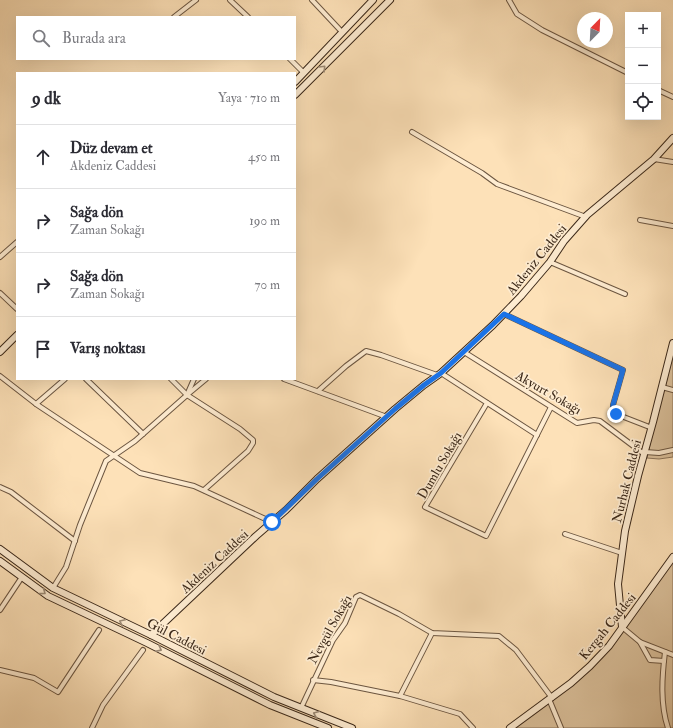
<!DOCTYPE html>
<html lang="tr">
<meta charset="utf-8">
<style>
:root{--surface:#fff;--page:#f2f2f3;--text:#2b2b33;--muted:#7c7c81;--line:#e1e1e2}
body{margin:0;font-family:"IM FELL Double Pica",serif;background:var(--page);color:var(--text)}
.controls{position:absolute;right:12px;top:12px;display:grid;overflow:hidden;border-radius:0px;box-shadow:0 4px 16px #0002}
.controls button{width:36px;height:36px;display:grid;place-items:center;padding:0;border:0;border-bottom:1px solid var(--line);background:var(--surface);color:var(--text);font:20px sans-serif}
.compass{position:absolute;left:577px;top:12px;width:36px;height:36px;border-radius:50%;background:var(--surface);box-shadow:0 4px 16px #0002;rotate:24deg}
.stop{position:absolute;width:12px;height:12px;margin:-9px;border:3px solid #1a73e8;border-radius:50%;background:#fff}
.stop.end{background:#1a73e8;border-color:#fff;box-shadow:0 1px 4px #0008}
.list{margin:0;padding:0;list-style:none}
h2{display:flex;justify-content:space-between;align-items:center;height:52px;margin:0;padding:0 16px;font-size:17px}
h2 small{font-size:13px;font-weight:400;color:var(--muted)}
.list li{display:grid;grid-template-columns:26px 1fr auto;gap:12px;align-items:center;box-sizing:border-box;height:64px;padding:0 16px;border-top:1px solid var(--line)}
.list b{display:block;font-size:15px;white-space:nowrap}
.list p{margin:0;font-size:13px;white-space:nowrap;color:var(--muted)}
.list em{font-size:13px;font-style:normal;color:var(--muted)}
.icon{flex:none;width:22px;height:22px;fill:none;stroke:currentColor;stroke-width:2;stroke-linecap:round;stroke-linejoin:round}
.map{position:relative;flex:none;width:673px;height:728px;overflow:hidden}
.search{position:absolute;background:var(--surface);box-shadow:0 4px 16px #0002;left:16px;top:16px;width:280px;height:44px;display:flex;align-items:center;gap:10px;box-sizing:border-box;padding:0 14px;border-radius:0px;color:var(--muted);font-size:15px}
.panel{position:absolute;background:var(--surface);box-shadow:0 4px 16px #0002;left:16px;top:72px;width:280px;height:308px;border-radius:0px}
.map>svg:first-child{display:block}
</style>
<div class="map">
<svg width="673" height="728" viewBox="0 0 673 728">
<rect width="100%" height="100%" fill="#fde1b8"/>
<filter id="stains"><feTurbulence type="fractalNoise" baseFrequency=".005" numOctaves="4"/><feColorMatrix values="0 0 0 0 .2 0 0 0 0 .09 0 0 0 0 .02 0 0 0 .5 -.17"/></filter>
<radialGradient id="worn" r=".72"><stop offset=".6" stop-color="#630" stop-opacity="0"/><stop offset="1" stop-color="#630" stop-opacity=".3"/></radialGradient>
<g fill="#dcc29d" stroke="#8c755b">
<path d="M673 342V457L659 459 647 458Z"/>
<path d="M673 557V728H508L590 666Z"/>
</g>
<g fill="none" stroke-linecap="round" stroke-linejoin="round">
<g stroke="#6c5641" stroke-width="6">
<g id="street">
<path d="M230 0 248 17"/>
<path d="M312 0 342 32"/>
<path d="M509 0 517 14 542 30 628 73"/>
<path d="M174 17 196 0"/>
<path d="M290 59 304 73"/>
<path d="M658 90 673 97"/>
<path d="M412 132 482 173 497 184 586 217"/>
<path d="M654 159 673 162"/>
<path d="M640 220 673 226"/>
<path d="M0 257 17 242"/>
<path d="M550 262 625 294"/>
<path d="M0 293 17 309"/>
<path d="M504 314 623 370 613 405V410L616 414 652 428"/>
<path d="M464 352 577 423 594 420 600 421 644 454"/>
<path d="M441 373 537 435"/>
<path d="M0 376 36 404"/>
<path d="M65 379 36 404 140 473 194 486 272 522"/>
<path d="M86 379 143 434"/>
<path d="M171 379 187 395 240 429 253 440V443L248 451 204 490"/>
<path d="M284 379 387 417"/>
<path d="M662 387 673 390"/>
<path d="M318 391 346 366 366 351 381 355 437 375"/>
<path d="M188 394 206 379"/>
<path d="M487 403 425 507 486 536 551 407"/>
<path d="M645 452 659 453 673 450"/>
<path d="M0 487 11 492 75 541"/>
<path d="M565 534 622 553"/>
<path d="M53 588 66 567 80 525 106 461 135 441 187 395 194 379"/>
<path d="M0 610 22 577"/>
<path d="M622 627 640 642 673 655"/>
<path d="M640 642 650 660 664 661"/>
<path d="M665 652C662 677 660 704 668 728"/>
<path d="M0 670 34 678 58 692 99 630"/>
<path d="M313 680 331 682 400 696 460 714 473 728"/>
<path d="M400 696 432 633"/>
<path d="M549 699 561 728"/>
<path d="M301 708 333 640 345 623 356 597 360 595 399 614 432 633 499 636 516 650 552 698"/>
<path d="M92 728 103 705 143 650"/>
</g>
</g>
<g stroke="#3b2819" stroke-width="8">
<g id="secondary">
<path d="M295 82 373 0"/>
<path d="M295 95 390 0"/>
<path d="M0 352 17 335"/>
<path d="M0 549 53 588 151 635 274 697 352 728"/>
<path d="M0 561 48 596 147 643 270 705 328 728"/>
<path d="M622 627 618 584 625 531 638 476 653 422 673 343"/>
<path d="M151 635 256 536 286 510 317 479 395 409 424 385 441 373 493 325 521 296 550 262 564 241 587 215 654 159 673 138"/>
<path d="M510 728 571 683 590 666 609 646 673 557"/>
</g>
</g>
<use href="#street" stroke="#feecd1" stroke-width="4"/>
<use href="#secondary" stroke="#feecd1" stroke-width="6"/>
</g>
<defs><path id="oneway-chevron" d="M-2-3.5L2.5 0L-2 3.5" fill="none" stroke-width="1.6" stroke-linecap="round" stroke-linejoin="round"/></defs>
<g stroke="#9c8a75">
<use href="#oneway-chevron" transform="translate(323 68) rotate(-45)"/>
<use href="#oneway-chevron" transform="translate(43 592) rotate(36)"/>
<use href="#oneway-chevron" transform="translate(122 622) rotate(-155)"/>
<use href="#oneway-chevron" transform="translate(159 649) rotate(27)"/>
<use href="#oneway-chevron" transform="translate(316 714) rotate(-158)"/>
</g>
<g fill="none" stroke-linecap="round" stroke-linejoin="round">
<path stroke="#1a73e8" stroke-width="5" d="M272 522 317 479 395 409 424 385 441 373 504 314 623 370 613 405V410L616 414"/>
</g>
<g text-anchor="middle" stroke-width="3.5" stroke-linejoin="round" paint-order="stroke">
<g font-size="13" fill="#3b2819" stroke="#feecd1">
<text transform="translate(536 259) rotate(-51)" y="5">Akdeniz Caddesi</text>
<text transform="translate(549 392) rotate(30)" y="5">Akyurt Sokağı</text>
<text transform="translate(439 465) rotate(-60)" y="5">Dumlu Sokağı</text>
<text transform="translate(626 481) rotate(-76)" y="5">Nurhak Caddesi</text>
<text transform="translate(214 561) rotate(-43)" y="5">Akdeniz Caddesi</text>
<text transform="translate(607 626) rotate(-51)" y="5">Kergah Caddesi</text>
<text transform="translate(329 629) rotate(-61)" y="5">Nevgül Sokağı</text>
<text transform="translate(177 636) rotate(27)" y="5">Gül Caddesi</text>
</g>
</g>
<rect width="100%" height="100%" filter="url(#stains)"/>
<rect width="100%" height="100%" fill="url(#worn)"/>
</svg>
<div class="controls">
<button>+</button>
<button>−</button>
<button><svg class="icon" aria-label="locate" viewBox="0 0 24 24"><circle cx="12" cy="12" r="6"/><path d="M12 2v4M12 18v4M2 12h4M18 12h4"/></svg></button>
</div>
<svg class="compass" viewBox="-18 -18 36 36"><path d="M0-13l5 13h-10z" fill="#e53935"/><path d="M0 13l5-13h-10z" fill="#7c7c81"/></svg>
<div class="stop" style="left:272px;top:522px"></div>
<div class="stop end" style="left:616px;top:414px"></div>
<div class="search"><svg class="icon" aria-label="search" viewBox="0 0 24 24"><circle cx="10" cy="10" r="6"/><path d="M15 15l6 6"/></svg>Burada ara</div>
<section class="panel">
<h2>9 dk<small>Yaya · 710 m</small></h2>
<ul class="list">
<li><svg class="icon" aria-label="ahead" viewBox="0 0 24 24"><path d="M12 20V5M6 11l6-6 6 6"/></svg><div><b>Düz devam et</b><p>Akdeniz Caddesi</p></div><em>450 m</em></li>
<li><svg class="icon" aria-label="right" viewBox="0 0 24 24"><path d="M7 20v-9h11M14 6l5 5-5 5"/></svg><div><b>Sağa dön</b><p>Zaman Sokağı</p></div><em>190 m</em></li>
<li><svg class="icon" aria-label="right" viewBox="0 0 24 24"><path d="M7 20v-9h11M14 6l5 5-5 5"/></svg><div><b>Sağa dön</b><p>Zaman Sokağı</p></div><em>70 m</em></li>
<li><svg class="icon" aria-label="arrive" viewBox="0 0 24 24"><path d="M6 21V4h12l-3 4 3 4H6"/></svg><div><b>Varış noktası</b></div></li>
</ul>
</section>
</div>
